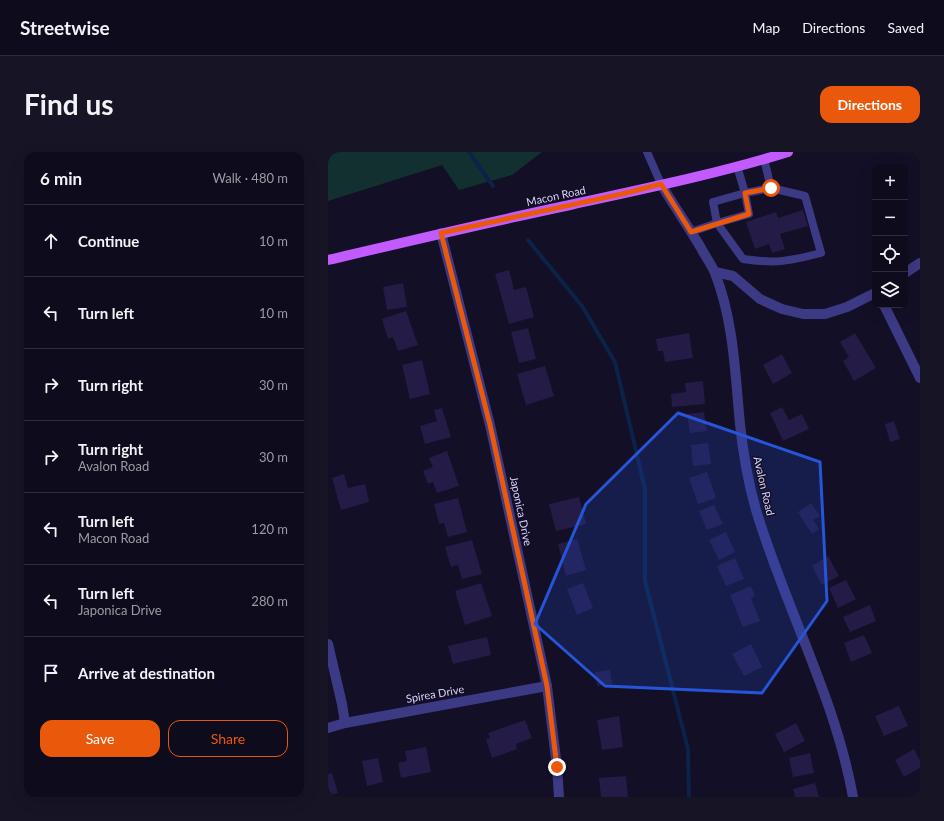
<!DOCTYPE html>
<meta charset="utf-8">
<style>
:root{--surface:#0e0b1c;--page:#171425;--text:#f1f3f6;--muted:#9b9ba3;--line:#2e2b3b;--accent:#ea580c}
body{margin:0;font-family:Lato,sans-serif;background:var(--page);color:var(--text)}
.controls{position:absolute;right:12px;top:12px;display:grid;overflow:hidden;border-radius:8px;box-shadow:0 4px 16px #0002}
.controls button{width:36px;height:36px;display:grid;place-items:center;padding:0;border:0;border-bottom:1px solid var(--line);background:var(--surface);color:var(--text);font:20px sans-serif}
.stop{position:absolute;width:12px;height:12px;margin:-9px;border:3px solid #ea580c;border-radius:50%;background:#fff}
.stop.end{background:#ea580c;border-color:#fff;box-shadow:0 1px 4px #0008}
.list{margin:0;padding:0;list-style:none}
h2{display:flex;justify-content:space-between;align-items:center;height:52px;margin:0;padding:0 16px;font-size:17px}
h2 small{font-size:13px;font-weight:400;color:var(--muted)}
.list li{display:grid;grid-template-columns:26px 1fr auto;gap:12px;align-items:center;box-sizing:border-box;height:72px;padding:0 16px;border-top:1px solid var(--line)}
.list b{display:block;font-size:15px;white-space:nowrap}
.list p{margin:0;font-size:13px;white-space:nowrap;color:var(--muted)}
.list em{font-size:13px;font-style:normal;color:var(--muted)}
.actions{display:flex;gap:8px;padding:12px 16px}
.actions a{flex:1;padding:9px 0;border:1px solid var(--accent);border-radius:12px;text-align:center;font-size:14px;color:var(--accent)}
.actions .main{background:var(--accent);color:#fff}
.icon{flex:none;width:22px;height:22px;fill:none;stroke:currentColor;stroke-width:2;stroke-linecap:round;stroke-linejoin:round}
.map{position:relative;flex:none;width:592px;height:645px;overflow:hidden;border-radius:12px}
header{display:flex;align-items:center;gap:24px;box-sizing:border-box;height:56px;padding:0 20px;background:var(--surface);border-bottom:1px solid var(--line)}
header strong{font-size:19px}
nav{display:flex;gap:22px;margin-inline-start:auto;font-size:14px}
.intro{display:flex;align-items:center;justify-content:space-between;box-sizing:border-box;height:96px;padding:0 24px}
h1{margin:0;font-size:28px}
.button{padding:10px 18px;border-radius:12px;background:var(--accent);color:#fff;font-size:14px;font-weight:700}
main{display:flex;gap:24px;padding:0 24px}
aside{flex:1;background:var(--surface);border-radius:12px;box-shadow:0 4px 16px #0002}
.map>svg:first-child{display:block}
</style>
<header>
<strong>Streetwise</strong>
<nav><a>Map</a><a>Directions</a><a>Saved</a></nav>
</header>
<div class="intro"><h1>Find us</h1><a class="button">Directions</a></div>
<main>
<aside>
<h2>6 min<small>Walk · 480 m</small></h2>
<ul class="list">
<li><svg class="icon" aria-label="ahead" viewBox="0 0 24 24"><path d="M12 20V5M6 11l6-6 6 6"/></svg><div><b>Continue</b></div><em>10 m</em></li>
<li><svg class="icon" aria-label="left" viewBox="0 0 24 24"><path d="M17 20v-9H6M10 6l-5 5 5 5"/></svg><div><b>Turn left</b></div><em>10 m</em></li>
<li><svg class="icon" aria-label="right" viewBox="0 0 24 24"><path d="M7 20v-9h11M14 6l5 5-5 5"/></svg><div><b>Turn right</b></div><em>30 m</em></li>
<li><svg class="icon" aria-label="right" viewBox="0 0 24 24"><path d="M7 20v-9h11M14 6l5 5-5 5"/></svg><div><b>Turn right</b><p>Avalon Road</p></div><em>30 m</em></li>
<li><svg class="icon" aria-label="left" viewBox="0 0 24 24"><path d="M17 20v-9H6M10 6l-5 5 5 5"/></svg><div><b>Turn left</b><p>Macon Road</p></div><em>120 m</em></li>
<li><svg class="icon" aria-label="left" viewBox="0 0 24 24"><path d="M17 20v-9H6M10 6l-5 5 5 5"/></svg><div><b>Turn left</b><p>Japonica Drive</p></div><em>280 m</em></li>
<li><svg class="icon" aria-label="arrive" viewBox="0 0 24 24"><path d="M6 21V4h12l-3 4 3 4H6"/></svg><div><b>Arrive at destination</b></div></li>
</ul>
<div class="actions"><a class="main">Save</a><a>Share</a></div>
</aside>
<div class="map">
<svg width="592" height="645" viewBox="0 0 592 645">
<rect width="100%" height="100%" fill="#130f26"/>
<path fill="#12302f" d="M0 0H214L184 23 131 38 114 13 0 49Z"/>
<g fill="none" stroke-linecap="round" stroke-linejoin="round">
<g stroke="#0c2248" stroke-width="4">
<path d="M141 0 165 34"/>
<path d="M200 88 254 154 287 210 317 337V429L360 597 361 645"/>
</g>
</g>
<g fill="#241b47">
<path d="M475 58 480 74 452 82 457 97 444 101 441 92 427 97 418 70 448 60 450 66Z"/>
<path d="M181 118 186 138 198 135 206 165 181 172 167 122Z"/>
<path d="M75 131 79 155 59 158 55 135Z"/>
<path d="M78 159 90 193 70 199 65 185 60 187 54 167Z"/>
<path d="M200 176 208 207 191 211 183 180Z"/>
<path d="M361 181 365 206 337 210 335 199H330L328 187Z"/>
<path d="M527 181 548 216 526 229 515 209 521 205 512 190Z"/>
<path d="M454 202 464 221 445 232 435 213Z"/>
<path d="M94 208 102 242 82 247 74 213Z"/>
<path d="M217 214 226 244 198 253 189 222Z"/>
<path d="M375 229 377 252 344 255 343 242 358 240 357 231Z"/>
<path d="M454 255 461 268 474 262 481 277 455 289 442 261Z"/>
<path d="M114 256 123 285 97 292 92 274 109 269 106 258Z"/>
<path d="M376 260 379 279 362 281 359 262Z"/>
<path d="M566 269 572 287 562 290 557 272Z"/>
<path d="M380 291 383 312 365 314 363 293Z"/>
<path d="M119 299 131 334 109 341 105 330 100 332 95 319 105 315 101 306Z"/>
<path d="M379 320 388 346 370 352 361 326Z"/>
<path d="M16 322 20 336 37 332 41 350 13 358 4 326Z"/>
<path d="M251 345 258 372 228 379 221 352Z"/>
<path d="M130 346 139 380 120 385 116 371 111 372 106 352Z"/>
<path d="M483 351 492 364 485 368 491 377 484 382 470 360Z"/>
<path d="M386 353 395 372 379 378 371 359Z"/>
<path d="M398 380 407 400 391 408 381 388Z"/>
<path d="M249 387 258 418 238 424 230 392Z"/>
<path d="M144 388 154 422 134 427 130 413 123 415 117 395Z"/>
<path d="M500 404 511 424 494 433 484 414Z"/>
<path d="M407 406 416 427 398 434 389 414Z"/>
<path d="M518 428 528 447 510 456 501 436Z"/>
<path d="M153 431 164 464 137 473 127 439Z"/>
<path d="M255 431 265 456 249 463 239 437Z"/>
<path d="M423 434 427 444 423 446 432 469 415 475 402 443Z"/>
<path d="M542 453 548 469 522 480 515 465Z"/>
<path d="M536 483 544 501 523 510 516 491Z"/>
<path d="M159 485 163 503 125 512 120 494Z"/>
<path d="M423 492 434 515 416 524 404 502Z"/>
<path d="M282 518 284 532 269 534 267 520Z"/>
<path d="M571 554 580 574 556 584 547 564Z"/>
<path d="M291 564 295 595 274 598 269 568Z"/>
<path d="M197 568 204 586 188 592 189 597 164 606 158 587 162 586 160 581Z"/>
<path d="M468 571 477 589 456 600 447 582Z"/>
<path d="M98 595 103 620 73 626 70 611 79 609 77 599Z"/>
<path d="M586 597 592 608V616L576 625 567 608Z"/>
<path d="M482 601 486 621 465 625 461 606Z"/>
<path d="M50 606 55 630 39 634 34 609Z"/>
<path d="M4 621 10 641 0 644V622Z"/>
<path d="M298 624 300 645H273L271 626Z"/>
<path d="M487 631 491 645H467L465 637Z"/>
</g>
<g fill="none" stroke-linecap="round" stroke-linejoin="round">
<g stroke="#3d3a85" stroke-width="8">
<path d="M319 0 333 32"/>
<path d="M409 14 417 41 421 62 389 71 415 107C448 112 462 109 493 101L477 44 443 36"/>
<path d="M363 80 389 71 385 50 417 41 443 36 436 7"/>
</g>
<g stroke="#3d3a85" stroke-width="10">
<path d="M333 32C346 54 360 74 373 96 377 104 384 113 387 121 406 170 407 221 412 272 415 301 420 330 428 358 457 455 507 545 525 645"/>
<path d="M113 81 162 273 219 534 229 615 231 645"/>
<path d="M387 120 405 124 432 147 454 157 475 162H497L519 155 547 141"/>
<path d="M577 121 592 111"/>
<path d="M556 153 592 226"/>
<path d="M0 492 14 552 17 571"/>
<path d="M0 576 17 571 219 534"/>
</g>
<path stroke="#c25bff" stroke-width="10" d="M0 108C81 89 161 70 242 53 315 37 389 22 460 0"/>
</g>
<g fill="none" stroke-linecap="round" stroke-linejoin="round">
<path stroke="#ea580c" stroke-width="5" d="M229 615 219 534 162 273 113 81 294 42 333 32 363 80 421 62 417 41 443 36"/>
</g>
<path fill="#2655da" fill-opacity="0.2" stroke="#2655da" stroke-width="3" stroke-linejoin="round" d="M350 261 492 310 499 449 434 541 277 534 207 472 258 352Z"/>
<g text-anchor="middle" stroke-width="3" stroke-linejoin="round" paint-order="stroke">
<g font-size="11" fill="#d9d4ff" stroke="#130f26">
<text transform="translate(228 44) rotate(-12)" y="4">Macon Road</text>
<text transform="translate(436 334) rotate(77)" y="4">Avalon Road</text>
<text transform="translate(193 359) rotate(78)" y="4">Japonica Drive</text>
<text transform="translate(107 542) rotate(-10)" y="4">Spirea Drive</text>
</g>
</g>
</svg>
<div class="controls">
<button>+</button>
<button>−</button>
<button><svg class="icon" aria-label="locate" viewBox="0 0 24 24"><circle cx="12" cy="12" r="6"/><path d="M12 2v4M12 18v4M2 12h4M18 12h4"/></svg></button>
<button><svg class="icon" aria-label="layers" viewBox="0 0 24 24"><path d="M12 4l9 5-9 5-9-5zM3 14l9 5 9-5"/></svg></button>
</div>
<div class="stop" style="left:443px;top:36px"></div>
<div class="stop end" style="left:229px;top:615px"></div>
</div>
</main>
